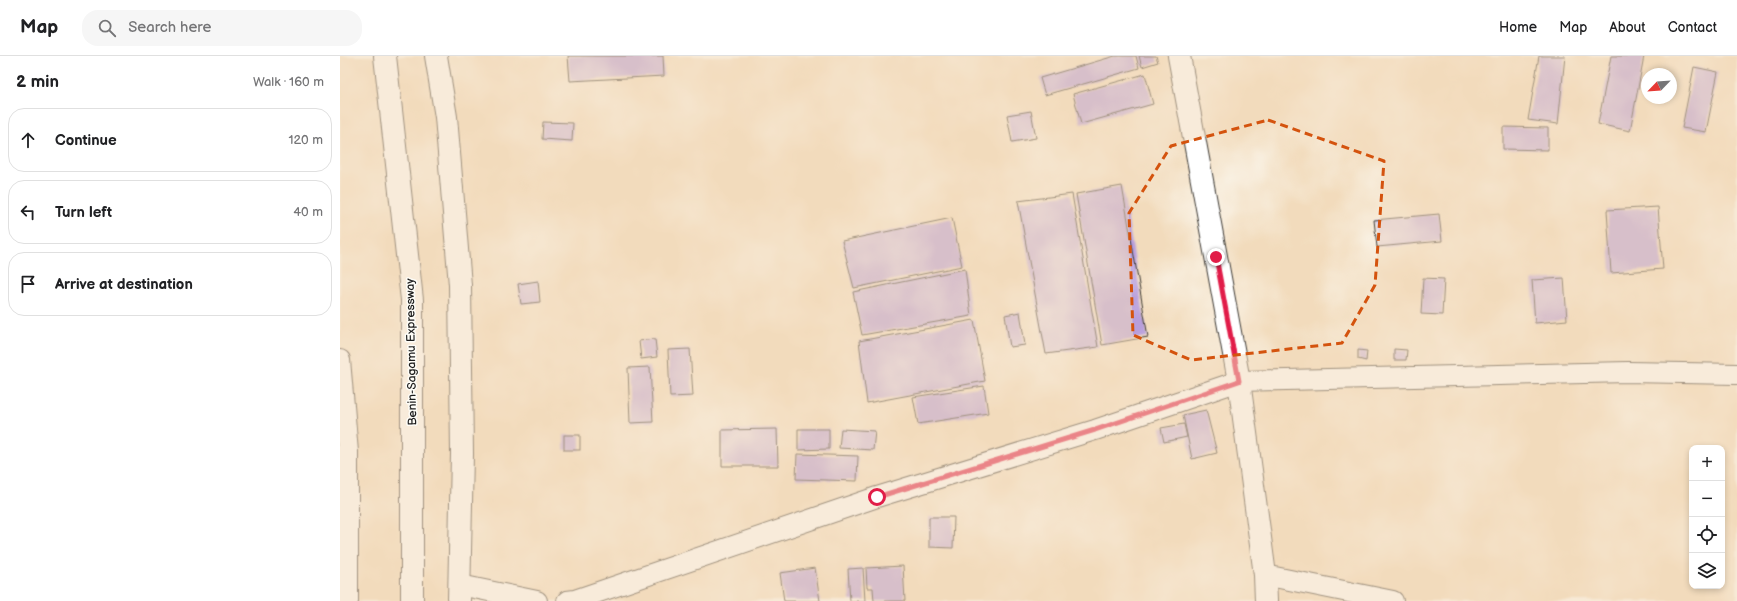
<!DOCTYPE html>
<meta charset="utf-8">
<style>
:root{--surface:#fff;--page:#f6f6f6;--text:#202124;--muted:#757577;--line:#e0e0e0}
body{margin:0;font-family:"Balsamiq Sans",sans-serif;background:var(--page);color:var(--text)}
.controls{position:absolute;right:12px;bottom:12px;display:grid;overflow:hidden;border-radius:8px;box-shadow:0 2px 6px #0003}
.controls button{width:36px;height:36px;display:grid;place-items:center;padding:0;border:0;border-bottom:1px solid var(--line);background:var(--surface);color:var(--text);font:20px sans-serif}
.compass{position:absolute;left:1301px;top:12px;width:36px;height:36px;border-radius:50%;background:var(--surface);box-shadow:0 2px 6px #0003;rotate:245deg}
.stop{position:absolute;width:12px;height:12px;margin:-9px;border:3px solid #e11d48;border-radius:50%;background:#fff}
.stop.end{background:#e11d48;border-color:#fff;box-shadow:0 1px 4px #0008}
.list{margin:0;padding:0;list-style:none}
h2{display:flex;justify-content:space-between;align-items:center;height:52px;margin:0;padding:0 16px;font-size:17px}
h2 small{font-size:13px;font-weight:400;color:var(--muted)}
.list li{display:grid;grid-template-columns:26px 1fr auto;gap:12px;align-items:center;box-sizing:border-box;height:64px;margin:0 8px 8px;padding:0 8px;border:1px solid var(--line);border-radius:16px}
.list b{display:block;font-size:15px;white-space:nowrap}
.list em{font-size:13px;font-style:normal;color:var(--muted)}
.icon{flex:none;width:22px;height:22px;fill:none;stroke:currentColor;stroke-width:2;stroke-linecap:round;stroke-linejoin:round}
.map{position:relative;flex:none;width:1397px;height:545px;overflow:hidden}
header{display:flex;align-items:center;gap:24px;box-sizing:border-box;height:56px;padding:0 20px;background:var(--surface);border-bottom:1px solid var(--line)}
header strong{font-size:19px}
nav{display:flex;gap:22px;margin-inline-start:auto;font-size:14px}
.search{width:280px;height:36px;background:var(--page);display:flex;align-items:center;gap:10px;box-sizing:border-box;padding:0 14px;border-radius:16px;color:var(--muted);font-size:15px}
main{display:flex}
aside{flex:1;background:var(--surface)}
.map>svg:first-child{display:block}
</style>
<header>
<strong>Map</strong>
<div class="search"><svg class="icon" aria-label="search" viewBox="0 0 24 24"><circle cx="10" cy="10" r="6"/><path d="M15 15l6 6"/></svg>Search here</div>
<nav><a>Home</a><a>Map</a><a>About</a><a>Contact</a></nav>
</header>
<main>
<aside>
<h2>2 min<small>Walk · 160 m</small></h2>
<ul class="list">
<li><svg class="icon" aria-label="ahead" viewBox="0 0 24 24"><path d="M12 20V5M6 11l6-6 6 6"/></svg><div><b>Continue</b></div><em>120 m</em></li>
<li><svg class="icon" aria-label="left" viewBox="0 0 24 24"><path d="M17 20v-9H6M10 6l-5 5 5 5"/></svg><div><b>Turn left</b></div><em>40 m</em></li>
<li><svg class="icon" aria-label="arrive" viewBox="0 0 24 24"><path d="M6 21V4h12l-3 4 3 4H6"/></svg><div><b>Arrive at destination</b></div></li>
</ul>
</aside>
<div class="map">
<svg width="1397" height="545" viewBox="0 0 1397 545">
<rect width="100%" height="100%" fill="#fdfcf7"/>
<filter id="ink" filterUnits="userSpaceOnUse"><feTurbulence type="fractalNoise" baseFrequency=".025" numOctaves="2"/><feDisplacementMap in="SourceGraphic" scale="8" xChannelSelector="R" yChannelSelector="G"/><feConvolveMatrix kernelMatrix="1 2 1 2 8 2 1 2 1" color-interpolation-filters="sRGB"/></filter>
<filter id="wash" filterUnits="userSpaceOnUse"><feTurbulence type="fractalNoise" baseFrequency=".012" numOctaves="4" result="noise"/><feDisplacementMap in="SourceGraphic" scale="16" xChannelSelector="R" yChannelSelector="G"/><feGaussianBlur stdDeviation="0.9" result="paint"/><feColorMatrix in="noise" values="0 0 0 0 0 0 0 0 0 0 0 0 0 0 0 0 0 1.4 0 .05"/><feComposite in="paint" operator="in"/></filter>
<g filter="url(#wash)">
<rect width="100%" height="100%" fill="#f2dbbc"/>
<g id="blocks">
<g fill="#b79edb">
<path d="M228 0H323L324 20 230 25Z"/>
<path d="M775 0H796L799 12 705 39 700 22Z"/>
<path d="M799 0H816L818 6 802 11Z"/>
<path d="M1199 0H1225L1218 68 1188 64Z"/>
<path d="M1271 0H1304L1290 75 1258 68Z"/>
<path d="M1354 11 1378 16 1366 76 1342 72Z"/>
<path d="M805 18 813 48 741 68 733 38Z"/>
<path d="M691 55 696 82 672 86 667 59Z"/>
<path d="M203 66 233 67 232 85 202 83Z"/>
<path d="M1163 71 1208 72V94L1163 93Z"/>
<path d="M782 130 808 281 762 289 736 138Z"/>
<path d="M732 138 758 291 706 298 678 145Z"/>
<path d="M1318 151 1323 213 1271 217 1267 154Z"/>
<path d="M1099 158 1102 185 1037 191 1034 164Z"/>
<path d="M612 162 622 210 514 232 502 185Z"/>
<path d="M625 213 631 260 522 279 513 236Z"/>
<path d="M1083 222 1104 223 1102 259 1081 258Z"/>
<path d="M1224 222 1227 264 1195 267 1192 224Z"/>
<path d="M198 225 200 246 181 248 178 228Z"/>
<path d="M680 256 685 289 670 291 665 259Z"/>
<path d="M634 264 645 325 527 347 519 285Z"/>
<path d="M315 283 317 301 301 303 299 285Z"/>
<path d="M350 293 353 340 330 341 328 294Z"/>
<path d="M1054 293 1067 294 1066 304H1054Z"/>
<path d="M1018 294 1027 295 1026 305 1018 303Z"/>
<path d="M310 311 313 366 290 367 288 312Z"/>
<path d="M644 330 648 357 578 368 573 341Z"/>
<path d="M866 354 877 397 852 403 843 359Z"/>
<path d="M844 368 847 381 824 386 821 372Z"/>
<path d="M437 373 438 410H382V374Z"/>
<path d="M458 373H489V393L458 394Z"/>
<path d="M501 373 535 375 533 394 499 392Z"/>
<rect x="224" y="379" width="16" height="15"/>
<path d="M457 398 518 400 517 425 456 423Z"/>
<path d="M589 461H614L613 492 589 491Z"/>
<path d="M563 510 565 545H534L533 532H527L526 512Z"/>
<path d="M475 512 480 545H444L440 517Z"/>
<path d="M523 512 525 545H510L508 513Z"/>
</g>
</g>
</g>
<g filter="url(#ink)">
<use href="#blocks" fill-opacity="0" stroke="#3c3934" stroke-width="1"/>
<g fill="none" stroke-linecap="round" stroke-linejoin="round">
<g stroke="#3c3934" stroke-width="22">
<g id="street">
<path d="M0 304 8 396V429L0 435"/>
<path d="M8 429V545"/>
<path d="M925 519 1053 545"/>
<path d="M120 529 197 545"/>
<path d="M227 545 235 544 537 441 755 374 899 325 1288 316 1397 318"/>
</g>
</g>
<g stroke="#3c3934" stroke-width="24">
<path id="secondary" d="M839 0 899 325 925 519 926 545"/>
</g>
<g stroke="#3c3934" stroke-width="24">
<g id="highway">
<path d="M45 0 72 244V545"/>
<path d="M96 0 106 61 120 229 122 398 119 545"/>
</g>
</g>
<use href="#street" stroke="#fff" stroke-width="20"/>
<use href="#secondary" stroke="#fff" stroke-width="22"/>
<use href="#highway" stroke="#fff" stroke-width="22"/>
</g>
</g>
<g fill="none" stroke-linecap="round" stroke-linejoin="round" filter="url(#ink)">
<path stroke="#e11d48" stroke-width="5" d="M537 441 755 374 899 325 876 201"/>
</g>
<path d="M0 0H1397V545H0ZM928 64 1044 105 1035 229 1002 287 851 304 793 279 789 157 831 90Z" fill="#f2dbbc" fill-opacity=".55" fill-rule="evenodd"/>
<path fill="none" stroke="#d4530e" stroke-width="3" stroke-dasharray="8 5" stroke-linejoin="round" d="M928 64 1044 105 1035 229 1002 287 851 304 793 279 789 157 831 90Z"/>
<g text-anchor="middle" stroke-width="3" stroke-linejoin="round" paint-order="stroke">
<g font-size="12" fill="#1c1c1c" stroke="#fdfcf7">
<text transform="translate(71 296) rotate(-91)" y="4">Benin-Sagamu Expressway</text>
</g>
</g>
</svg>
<div class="controls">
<button>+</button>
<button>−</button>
<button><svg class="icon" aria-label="locate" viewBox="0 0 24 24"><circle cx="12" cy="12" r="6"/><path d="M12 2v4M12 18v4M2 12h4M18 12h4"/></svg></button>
<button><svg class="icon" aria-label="layers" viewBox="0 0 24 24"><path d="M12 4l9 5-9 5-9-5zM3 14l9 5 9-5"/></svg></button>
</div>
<svg class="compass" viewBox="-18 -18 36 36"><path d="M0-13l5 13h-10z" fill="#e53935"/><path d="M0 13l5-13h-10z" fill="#757577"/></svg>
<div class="stop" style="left:537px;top:441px"></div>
<div class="stop end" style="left:876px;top:201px"></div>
</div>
</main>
